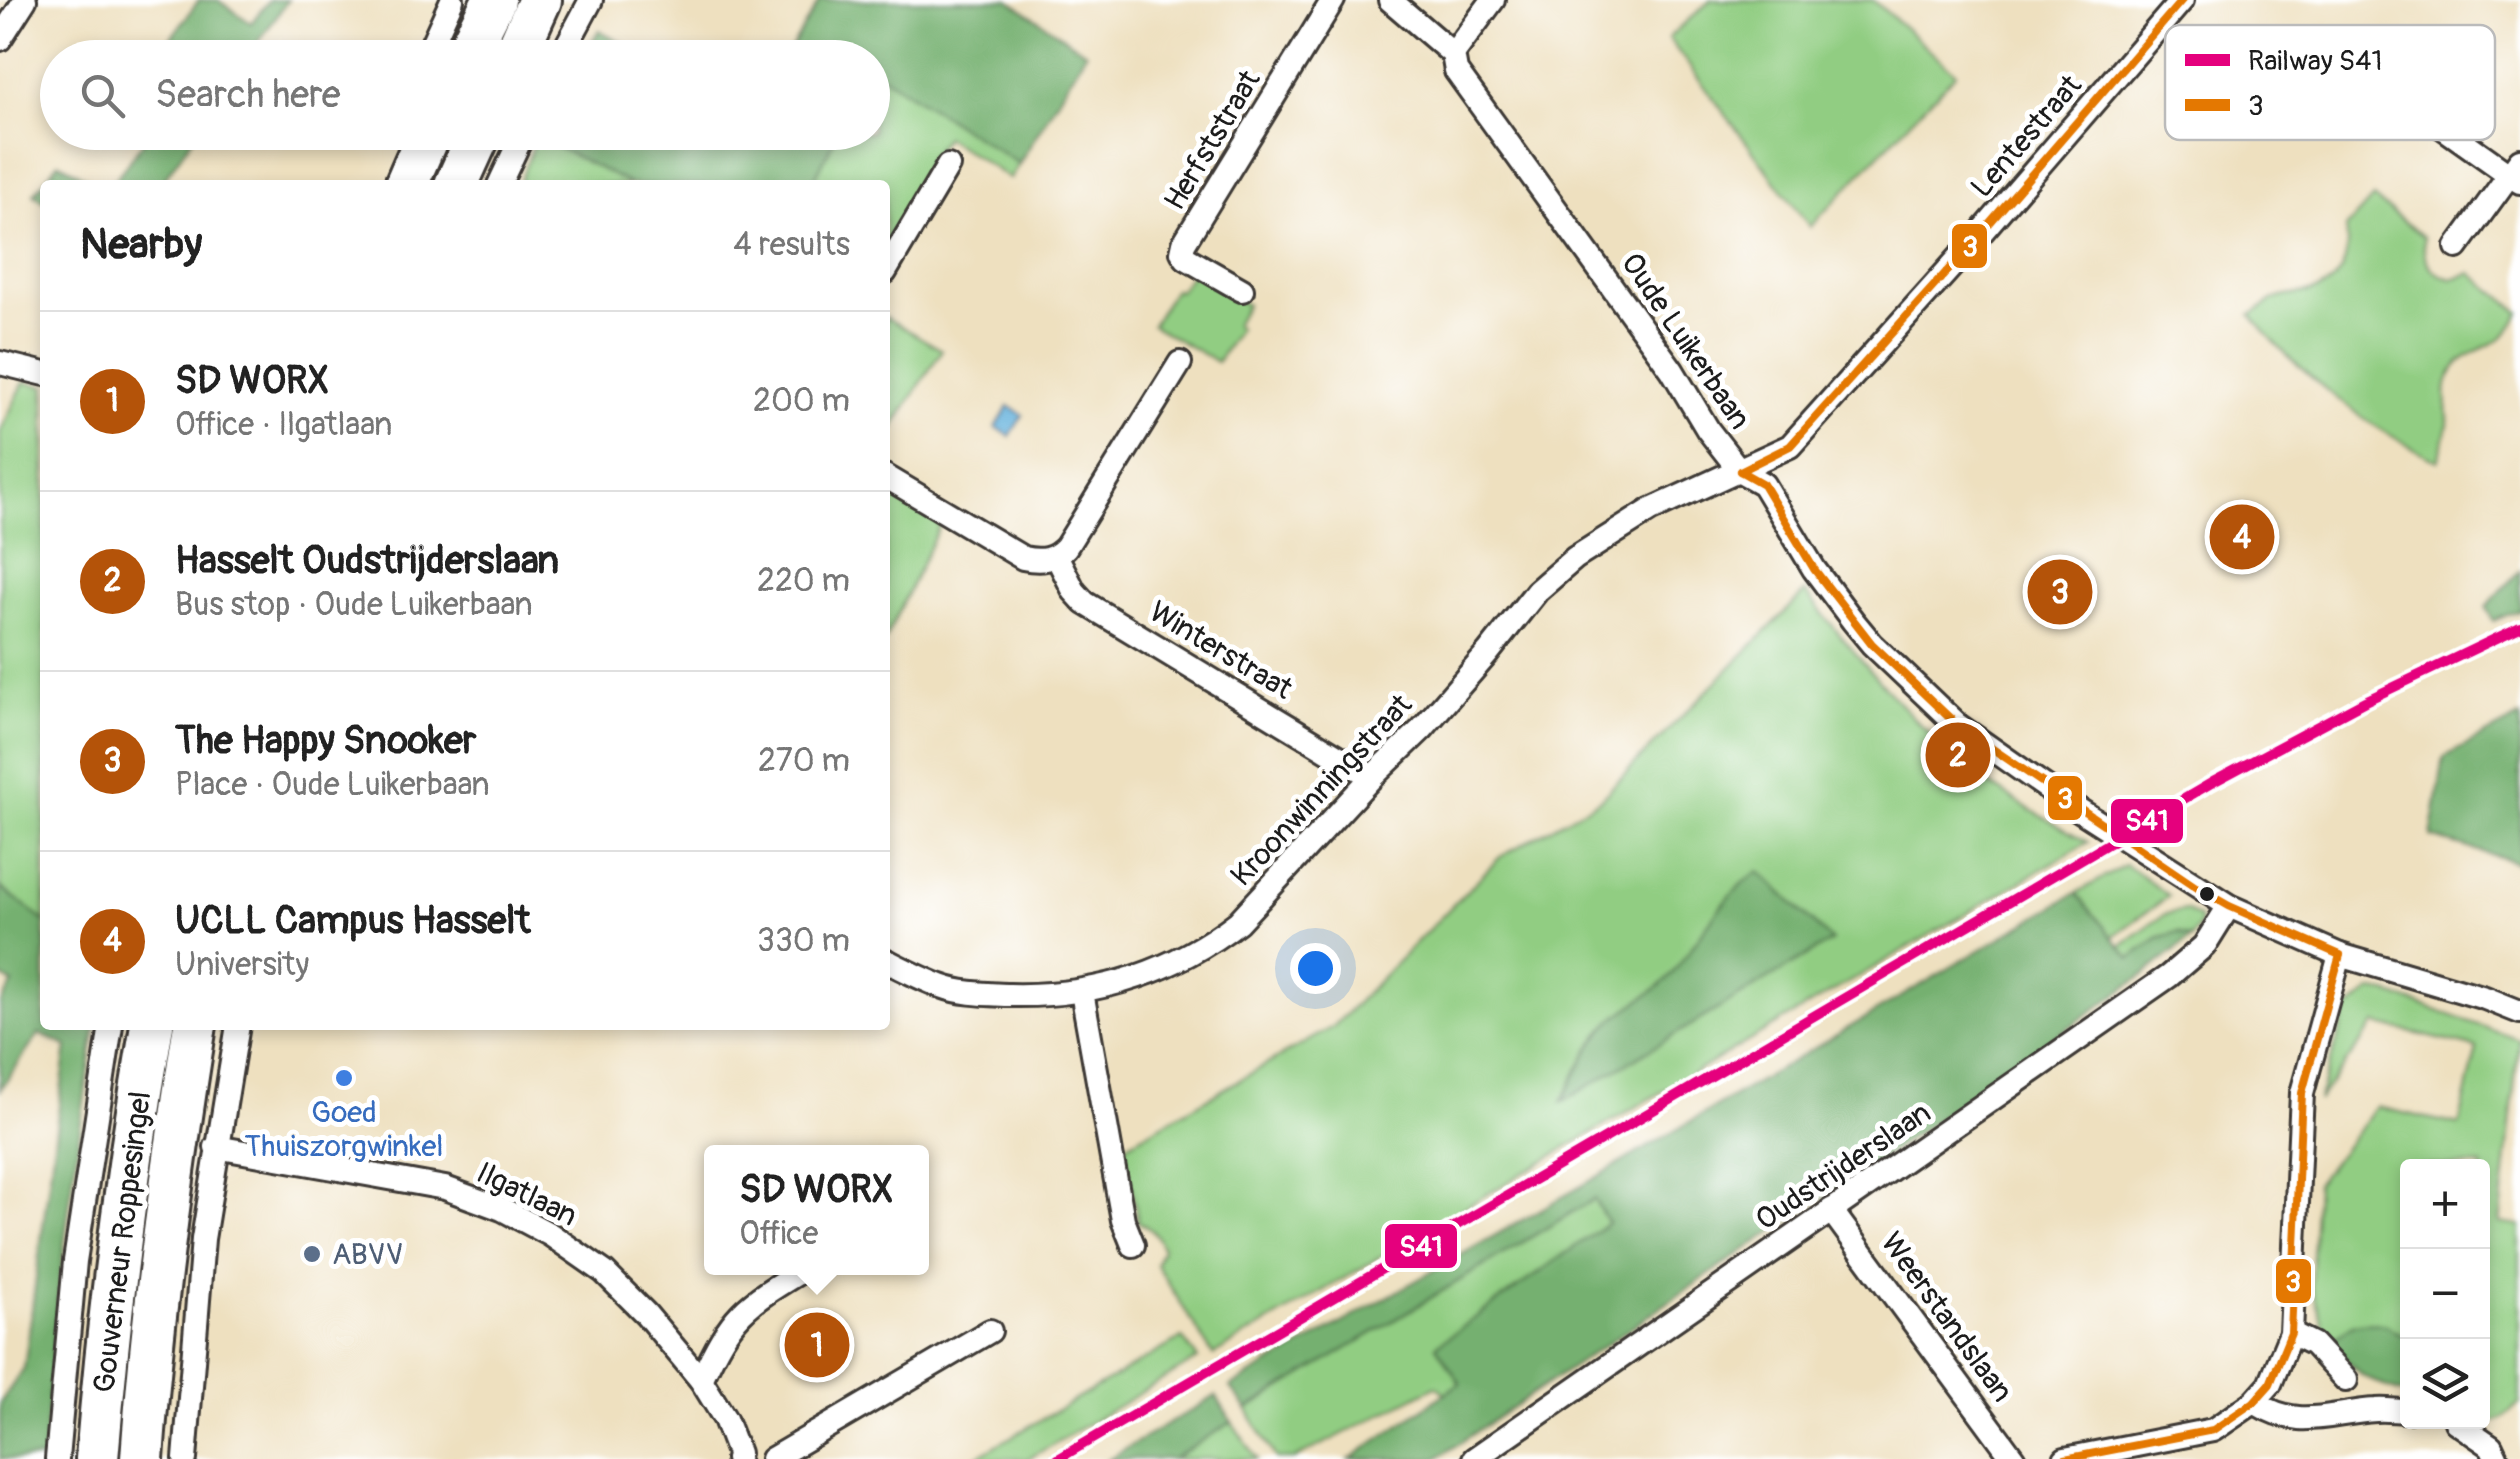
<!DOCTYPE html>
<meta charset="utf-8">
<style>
:root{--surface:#fff;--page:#f6f6f6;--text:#222;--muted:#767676;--line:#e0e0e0;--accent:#b45309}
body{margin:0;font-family:Pangolin,sans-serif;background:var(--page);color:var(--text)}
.controls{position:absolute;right:30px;bottom:30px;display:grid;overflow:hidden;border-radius:10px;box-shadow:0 5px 15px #0003}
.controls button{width:90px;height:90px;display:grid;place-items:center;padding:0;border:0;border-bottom:2px solid var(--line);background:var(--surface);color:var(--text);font:50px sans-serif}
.you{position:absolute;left:1315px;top:968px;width:35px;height:35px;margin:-25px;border:8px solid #fff;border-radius:50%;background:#1a73e8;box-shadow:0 0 0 15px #1a73e833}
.badge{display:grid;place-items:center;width:65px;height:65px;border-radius:50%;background:var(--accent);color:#fff;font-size:32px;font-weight:700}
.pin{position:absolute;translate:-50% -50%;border:5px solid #fff;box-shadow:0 2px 10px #0006}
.popup{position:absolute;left:704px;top:1145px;width:225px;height:130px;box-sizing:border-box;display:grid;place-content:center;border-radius:10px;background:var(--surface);filter:drop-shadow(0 2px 8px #0005);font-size:32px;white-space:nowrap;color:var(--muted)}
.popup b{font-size:38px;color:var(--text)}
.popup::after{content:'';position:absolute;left:50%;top:100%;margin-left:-20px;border:20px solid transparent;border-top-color:var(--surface)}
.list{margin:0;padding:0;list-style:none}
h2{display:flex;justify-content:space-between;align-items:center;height:130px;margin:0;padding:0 40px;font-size:42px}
h2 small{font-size:32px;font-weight:400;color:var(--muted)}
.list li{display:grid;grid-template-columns:65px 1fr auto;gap:30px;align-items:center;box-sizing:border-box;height:180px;padding:0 40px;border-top:2px solid var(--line)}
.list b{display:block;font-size:38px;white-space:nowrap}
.list p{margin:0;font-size:32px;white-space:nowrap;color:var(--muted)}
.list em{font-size:32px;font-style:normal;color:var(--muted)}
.icon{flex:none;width:55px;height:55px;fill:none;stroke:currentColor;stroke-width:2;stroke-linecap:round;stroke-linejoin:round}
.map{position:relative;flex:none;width:2520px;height:1459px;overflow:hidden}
.search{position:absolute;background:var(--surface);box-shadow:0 5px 15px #0003;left:40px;top:40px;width:850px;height:110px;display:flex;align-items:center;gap:25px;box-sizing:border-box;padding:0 35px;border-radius:55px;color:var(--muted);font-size:38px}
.panel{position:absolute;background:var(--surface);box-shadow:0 5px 15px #0003;left:40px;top:180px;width:850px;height:850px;border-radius:10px}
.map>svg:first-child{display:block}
</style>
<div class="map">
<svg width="2520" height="1459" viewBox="0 0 2520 1459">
<rect width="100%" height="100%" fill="#fff"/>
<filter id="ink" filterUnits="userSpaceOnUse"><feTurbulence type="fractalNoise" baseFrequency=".01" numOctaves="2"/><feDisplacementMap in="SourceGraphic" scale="20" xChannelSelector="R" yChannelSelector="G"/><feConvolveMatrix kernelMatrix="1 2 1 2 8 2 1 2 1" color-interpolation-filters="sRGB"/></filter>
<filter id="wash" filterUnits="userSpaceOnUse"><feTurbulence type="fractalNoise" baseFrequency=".0048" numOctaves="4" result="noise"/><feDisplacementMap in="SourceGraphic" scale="40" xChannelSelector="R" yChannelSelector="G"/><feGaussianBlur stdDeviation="2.25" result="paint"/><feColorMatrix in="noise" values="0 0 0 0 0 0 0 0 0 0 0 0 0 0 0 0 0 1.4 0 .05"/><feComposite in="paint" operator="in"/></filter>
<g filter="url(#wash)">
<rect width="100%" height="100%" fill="#eee0bf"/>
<g fill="#91cd82" stroke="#56744f" stroke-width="2.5">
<path d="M1711 0H1873L1956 73 1810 227 1668 38Z"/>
<path d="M873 70 1019 164 1010 179 945 137 928 160V178L885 253V185H812L837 133 872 132Z"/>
<path d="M537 137 632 185H518Z"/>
<path d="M2373 198 2424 237C2422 259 2429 273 2452 279L2471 273 2520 312C2506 352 2471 343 2453 371 2441 388 2449 405 2448 424 2447 436 2441 449 2438 461 2370 429 2298 374 2251 315 2260 309 2269 302 2279 298 2290 294 2300 295 2311 292 2343 285 2350 257 2346 228Z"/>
<path d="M1192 272 1246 305 1235 325 1239 328 1217 362 1152 325 1174 289 1179 291Z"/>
<path d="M885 317 942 350 885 440Z"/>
<path d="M24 382 45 386V922L0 887V432Z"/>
<path d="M885 485 943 519 885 640Z"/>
<path d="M1805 592C1849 646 1893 701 1945 748 1984 785 2040 816 2088 842L1213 1355 1156 1264 1162 1249C1158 1234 1152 1229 1138 1222L1124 1146 1334 1026 1500 857 1599 800Z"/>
<path d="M2126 865 2169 896 2112 937 2076 893Z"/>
<path d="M2186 910 2199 918 2200 924 2191 938 2177 932 2159 938 2130 959 2120 946 2165 914Z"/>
<path d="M2371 991 2387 993 2519 1039 2500 1223 2520 1226V1403L2502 1419 2490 1423 2483 1417 2482 1166H2408L2407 1338C2377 1318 2360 1320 2332 1340L2324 1327 2311 1285 2316 1184 2376 1107 2459 1125 2477 1048 2375 1024 2318 1101 2347 1010Z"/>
<path d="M1594 1199 1608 1223 1436 1346 1461 1383 1445 1393 1436 1386 1294 1459H1276L1247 1409Z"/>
<path d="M1182 1338 1198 1359 1028 1459H973Z"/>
<path d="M1232 1422 1257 1459H1172Z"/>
</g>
<g fill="#74b070" stroke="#486646" stroke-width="2.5">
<path d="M199 0H218L251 23 269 0H288L248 57H179L180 54 165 46Z"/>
<path d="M820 0H1009L1086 52 1019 164 873 70 872 58 786 57Z"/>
<path d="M599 30 648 57H583Z"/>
<path d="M540 132H837V133L812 185H632L537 137Z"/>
<path d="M150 133H196L160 185H111Z"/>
<path d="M59 162 98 185H45V202L34 194Z"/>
<path d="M2520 570V610L2493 621 2486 607Z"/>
<path d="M2520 717V863L2431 837 2444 757Z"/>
<path d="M1759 871 1832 941 1562 1102C1578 1072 1589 1040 1615 1018 1632 1004 1655 993 1670 976 1699 941 1720 897 1759 871Z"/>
<path d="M0 887 45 922V1025H96C73 1170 53 1313 44 1459H0V1403L24 1368 67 1046 39 1034 0 1090V1004L13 984 0 976Z"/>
<path d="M2076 893 2130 958 2158 938 2177 932 2191 938 2133 983 1864 1170 1436 1459H1350L1460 1383 1436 1346 1608 1223 1594 1199 1247 1409 1230 1387 1585 1184Z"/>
<path d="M2368 1322 2385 1325 2407 1338V1394C2370 1383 2353 1374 2332 1340L2354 1324Z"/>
<path d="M1216 1396 1232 1422 1172 1459H1108Z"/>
</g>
<path fill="#62b0dc" stroke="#3f667c" stroke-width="2.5" d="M1009 406 1023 415 1010 436 996 427Z"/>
</g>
<g filter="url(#ink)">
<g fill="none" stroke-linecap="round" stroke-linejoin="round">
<g stroke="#3c3934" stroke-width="28">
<g id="street">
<path d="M1390 0 1453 54 1456 71 1672 370 1708 430 1740 471 1763 484 1814 569 1853 621 1872 644 1956 724 2070 804 2229 906 2340 955 2485 998 2520 1012"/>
<path d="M0 39 25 0"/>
<path d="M1453 54 1493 0"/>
<path d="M435 58 432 44 452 0"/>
<path d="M560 58 591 0"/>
<path d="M2319 120 2355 65 2520 182"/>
<path d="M499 185 524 132"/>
<path d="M2457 247 2520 160"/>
<path d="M885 272 948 166"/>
<path d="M1242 290 1186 258 1182 252 1184 243 1333 0"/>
<path d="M0 363 45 374"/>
<path d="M885 476 1023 558C1041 562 1054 560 1066 547L1180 363"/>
<path d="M1057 557 1074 591 1085 603 1372 777"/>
<path d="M885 960C903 969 922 979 941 986 962 994 986 994 1009 995 1094 997 1171 974 1238 922L1372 777 1422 729 1488 653 1537 591 1575 558 1651 510 1790 446 1968 248 2182 0"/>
<path d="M1082 992 1123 1220 1133 1245"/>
<path d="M216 1147 445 1188 502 1209 551 1235 604 1272 646 1314 701 1380 725 1419 738 1453 737 1459"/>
<path d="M1831 1210 2014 1459"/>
<path d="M2291 1333 2313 1344 2346 1380"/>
<path d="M701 1380C732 1313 743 1306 806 1268"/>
<path d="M2254 1402C2300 1431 2327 1413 2376 1410 2386 1409 2397 1411 2408 1411"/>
<path d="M2456 1422 2491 1446 2497 1459"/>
<path d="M57 1459 75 1261 111 1025"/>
<path d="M185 1459 203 1239 238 1025"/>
<path d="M772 1459 990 1331"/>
<path d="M1474 1459 2169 976 2204 946 2229 906"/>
<path d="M2065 1459 2213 1430 2254 1402 2270 1384 2291 1333 2302 1093 2340 955"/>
</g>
</g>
<g stroke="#3c3934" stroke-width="48">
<g id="highway">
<path d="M465 58 494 0"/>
<path d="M514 58 540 0"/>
<path d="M406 185 429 132"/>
<path d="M456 185 480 132"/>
<path d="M97 1459C109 1313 127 1169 152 1025"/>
<path d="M142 1459C152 1313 172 1169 195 1025"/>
</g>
</g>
<use href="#street" stroke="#fff" stroke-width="22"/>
<use href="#highway" stroke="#fff" stroke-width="42"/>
<g stroke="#fff" stroke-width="15">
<g id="bus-1">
<path d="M1740 471 1763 484 1814 569 1872 644 1956 724 2196 887 2229 906 2340 955"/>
<path d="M1740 471 1790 446 1968 248 2182 0"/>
<path d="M2065 1459 2213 1430 2254 1402 2270 1384 2291 1333 2302 1093 2340 955"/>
</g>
</g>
<use href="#bus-1" stroke="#e47801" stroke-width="8"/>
<g stroke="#fff" stroke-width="18">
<path id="rail-1" d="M1058 1459 2213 782 2365 701 2520 627"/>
</g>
<use href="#rail-1" stroke="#e5007d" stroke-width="10"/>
</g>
</g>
<circle fill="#1c1c1c" stroke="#fff" stroke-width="4" cx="2207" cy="894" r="9"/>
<circle fill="#3f7fe0" stroke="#fff" stroke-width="4" cx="344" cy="1078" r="10"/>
<circle fill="#5c6f8a" stroke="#fff" stroke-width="4" cx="312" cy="1254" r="10"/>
<g text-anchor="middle" stroke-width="10" stroke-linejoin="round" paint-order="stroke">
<g font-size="30" fill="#1c1c1c" stroke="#fff">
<text transform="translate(2026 136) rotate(-49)" y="10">Lentestraat</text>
<text transform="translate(1212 140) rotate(-59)" y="10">Herfststraat</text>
<text transform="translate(1686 341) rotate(56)" y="10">Oude Luikerbaan</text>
<text transform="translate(1221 650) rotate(31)" y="10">Winterstraat</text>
<text transform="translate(1321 790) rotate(-47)" y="10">Kroonwinningstraat</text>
<text transform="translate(1843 1166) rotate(-34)" y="10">Oudstrijderslaan</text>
<text transform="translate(527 1194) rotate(26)" y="10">Ilgatlaan</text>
<text transform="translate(122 1242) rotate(-83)" y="10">Gouverneur Roppesingel</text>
<text transform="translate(1947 1317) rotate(54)" y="10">Weerstandslaan</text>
</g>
<g font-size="30" fill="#366cbe" stroke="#fff">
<text x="344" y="1122">Goed<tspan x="344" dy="34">Thuiszorgwinkel</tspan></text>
</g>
<g font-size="30" fill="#4e5e75" stroke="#fff" text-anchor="start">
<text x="332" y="1264">ABVV</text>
</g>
</g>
<rect x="2165" y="25" width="330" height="115" rx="15" fill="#fff" stroke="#bbb" stroke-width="2.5"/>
<rect x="2185" y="54" width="45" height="12" fill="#e5007d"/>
<rect x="2185" y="99" width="45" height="12" fill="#e47801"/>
<g font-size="28" fill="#1c1c1c">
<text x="2248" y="70">Railway S41</text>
<text x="2248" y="115">3</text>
</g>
<g stroke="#fff" stroke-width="4">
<rect x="1950" y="222" width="39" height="48" rx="10" fill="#e47801"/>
<rect x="2046" y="774" width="38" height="48" rx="10" fill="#e47801"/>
<rect x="2109" y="797" width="76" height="48" rx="10" fill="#e5007d"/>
<rect x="1383" y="1222" width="76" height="48" rx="10" fill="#e5007d"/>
<rect x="2274" y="1257" width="39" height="48" rx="10" fill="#e47801"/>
</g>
<g font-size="28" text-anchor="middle" font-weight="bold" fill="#fff">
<text x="1970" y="256">3</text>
<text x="2065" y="808">3</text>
<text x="2147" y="830">S41</text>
<text x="1421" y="1256">S41</text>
<text x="2293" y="1291">3</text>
</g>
</svg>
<div class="controls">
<button>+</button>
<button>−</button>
<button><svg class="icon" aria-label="layers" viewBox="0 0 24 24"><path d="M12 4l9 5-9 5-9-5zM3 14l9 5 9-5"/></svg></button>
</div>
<div class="you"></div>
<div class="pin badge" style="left:817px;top:1345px">1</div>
<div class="popup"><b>SD WORX</b>Office</div>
<div class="pin badge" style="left:1958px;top:755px">2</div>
<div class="pin badge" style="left:2060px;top:592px">3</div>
<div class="pin badge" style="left:2242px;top:537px">4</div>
<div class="search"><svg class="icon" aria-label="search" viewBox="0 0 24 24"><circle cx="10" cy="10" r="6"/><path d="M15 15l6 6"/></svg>Search here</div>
<section class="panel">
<h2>Nearby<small>4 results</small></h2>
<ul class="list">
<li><span class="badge">1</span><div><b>SD WORX</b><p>Office · Ilgatlaan</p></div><em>200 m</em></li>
<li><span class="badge">2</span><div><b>Hasselt Oudstrijderslaan</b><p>Bus stop · Oude Luikerbaan</p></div><em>220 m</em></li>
<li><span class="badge">3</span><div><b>The Happy Snooker</b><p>Place · Oude Luikerbaan</p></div><em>270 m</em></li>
<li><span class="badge">4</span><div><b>UCLL Campus Hasselt</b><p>University</p></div><em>330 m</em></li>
</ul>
</section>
</div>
